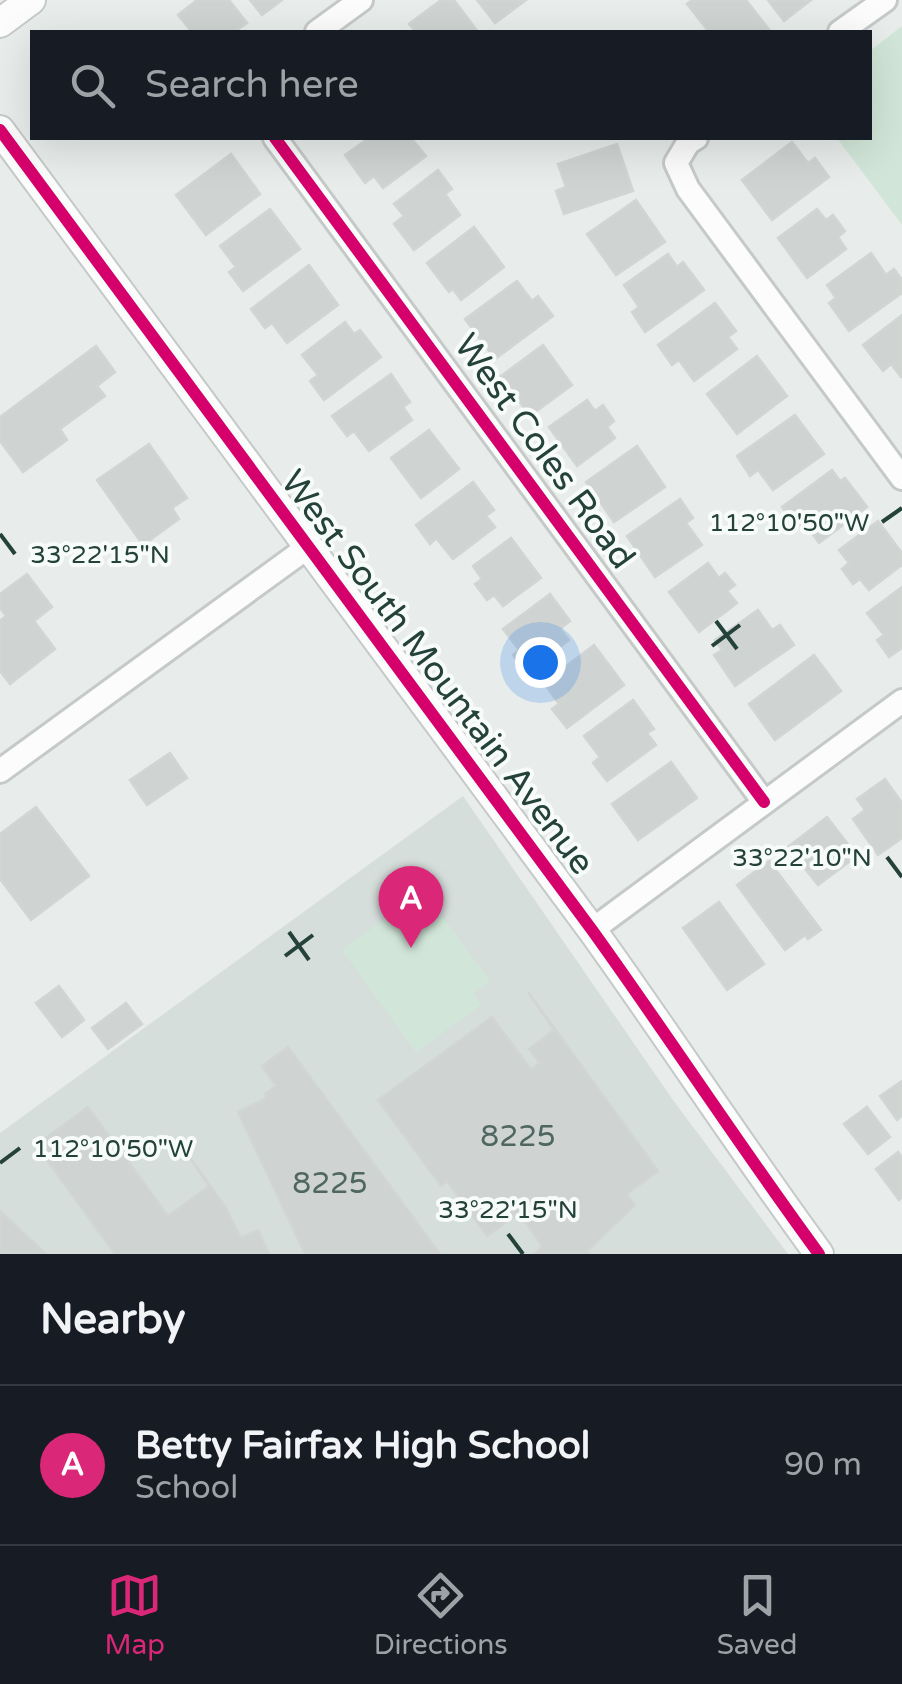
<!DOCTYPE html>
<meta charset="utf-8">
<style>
:root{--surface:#171b24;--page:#20242c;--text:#f1f3f6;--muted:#9ea1a6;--line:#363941;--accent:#db2777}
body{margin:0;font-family:"Varela Round",sans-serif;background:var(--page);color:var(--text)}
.you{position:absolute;left:540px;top:662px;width:35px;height:35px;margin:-25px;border:8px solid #fff;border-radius:50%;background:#1a73e8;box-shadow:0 0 0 15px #1a73e833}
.badge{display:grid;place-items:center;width:65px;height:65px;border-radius:50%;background:var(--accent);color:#fff;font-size:32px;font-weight:700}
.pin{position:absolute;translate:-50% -82px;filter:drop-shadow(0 2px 5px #0008)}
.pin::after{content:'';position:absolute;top:52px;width:35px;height:30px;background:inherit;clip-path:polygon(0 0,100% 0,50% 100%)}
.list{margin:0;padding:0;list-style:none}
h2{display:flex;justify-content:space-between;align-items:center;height:130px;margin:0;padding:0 40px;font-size:42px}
h2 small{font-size:32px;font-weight:400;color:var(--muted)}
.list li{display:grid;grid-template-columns:65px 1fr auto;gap:30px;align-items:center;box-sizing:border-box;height:160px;padding:0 40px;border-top:2px solid var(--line)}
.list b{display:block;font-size:38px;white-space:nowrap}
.list p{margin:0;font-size:32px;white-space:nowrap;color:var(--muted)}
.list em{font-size:32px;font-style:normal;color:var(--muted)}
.icon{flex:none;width:55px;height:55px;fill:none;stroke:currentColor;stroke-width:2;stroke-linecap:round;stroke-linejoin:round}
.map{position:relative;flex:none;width:902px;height:1254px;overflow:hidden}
.search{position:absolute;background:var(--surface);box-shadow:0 10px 40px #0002;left:30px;right:30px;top:30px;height:110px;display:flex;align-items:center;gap:25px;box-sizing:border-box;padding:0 35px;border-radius:0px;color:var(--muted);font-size:38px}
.sheet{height:290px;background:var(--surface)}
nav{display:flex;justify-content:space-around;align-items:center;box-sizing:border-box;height:140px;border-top:2px solid var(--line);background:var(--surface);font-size:28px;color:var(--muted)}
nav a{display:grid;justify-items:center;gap:5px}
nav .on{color:var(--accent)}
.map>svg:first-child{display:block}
</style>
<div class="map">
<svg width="902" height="1254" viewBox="0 0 902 1254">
<rect width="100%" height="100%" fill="#e8edeb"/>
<path fill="#d6dedb" d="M463 796 673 1100 788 1254H0V1133Z"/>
<g fill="#d1e6d8">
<path d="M902 26V225L837 138H870V51Z"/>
<path d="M423 891 490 981 473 993 481 1005 416 1052 342 950Z"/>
</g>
<g fill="#cfd4d2" stroke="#d1d6d4" stroke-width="2.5">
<path d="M197 0H229L247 23 234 32H192L178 15Z"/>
<path d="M250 0H282L262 15Z"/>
<path d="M441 0H454L478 32H416L409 24Z"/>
<path d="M477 0H526L495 23Z"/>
<path d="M692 0H746L771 32H709L687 4Z"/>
<path d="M768 0H811L784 21Z"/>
<path d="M369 138H411L426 156 383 188 374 176 365 183 345 155Z"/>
<path d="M792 142 808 163 815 158 829 177 772 220 742 180Z"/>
<path d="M617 144 633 191 564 214 556 191 566 187 558 164Z"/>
<path d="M231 154 260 194 206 235 176 195Z"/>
<path d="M438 170 452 189 445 194 460 215 414 250 394 224 404 216 394 204Z"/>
<path d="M636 200 665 242 616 275 587 234Z"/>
<path d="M270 209 300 249 243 291 229 272 236 267 220 246Z"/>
<path d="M817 209 826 220 833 215 845 231 838 237 846 249 807 278 778 238Z"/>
<path d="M474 227 504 267 461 300 453 289 449 292 427 263Z"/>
<path d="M871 253 886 275 894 269 902 280V293L849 331 829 303 836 298 827 285Z"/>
<path d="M668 254 677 267 683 262 704 290 645 332 632 312 639 307 624 285Z"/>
<path d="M309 265 338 305 287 343 272 323 265 328 251 309Z"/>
<path d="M517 281 532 301 538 296 553 316 495 359 465 319Z"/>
<path d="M715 303 736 331 728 337 737 349 694 381 679 360 672 365 658 345Z"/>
<path d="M902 315V377H901L891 364 883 371 863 345Z"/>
<path d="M345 322 354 334 360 330 381 357 324 400 310 381 318 375 302 355Z"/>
<path d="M543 345 572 385 530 416 501 376Z"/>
<path d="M96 346 115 372 97 386 105 396 60 429 67 440 23 472 0 441V417Z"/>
<path d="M757 356 787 396 737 434 707 394Z"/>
<path d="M391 374 410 402 403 407 412 420 369 451 354 431 347 436 332 416Z"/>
<path d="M587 400 595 411 603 405 614 421 607 427 615 438 577 466 549 427Z"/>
<path d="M795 415 824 454 773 490 758 470 750 476 737 456Z"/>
<path d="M429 430 459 469 421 498 391 458Z"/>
<path d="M149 444 187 498 172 508 179 519 143 545 97 480Z"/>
<path d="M637 446 665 487 614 522 586 482Z"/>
<path d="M832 470 840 481 845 478 867 507 819 543 804 522 797 527 782 507Z"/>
<path d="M473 482 494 510 486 516 495 527 453 559 436 538 430 544 416 525Z"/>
<path d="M680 499 693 518 686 523 702 545 655 577 627 536Z"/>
<path d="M878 521 902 553V565L869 590 860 579 853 584 842 569 849 563 839 550Z"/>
<path d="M511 538 541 578 503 606 494 595 487 600 475 584 482 579 473 566Z"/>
<path d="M708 563 719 578 725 573 735 585 727 591 737 603 699 632 669 592Z"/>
<path d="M27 574 52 607 34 621 55 649 10 684 0 671V621L6 616 0 608V594Z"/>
<path d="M902 587V648L889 657 877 640 884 635 867 613Z"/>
<path d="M550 594 570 621 560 629 569 640 526 673 513 655 519 650 503 629Z"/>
<path d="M758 610 772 630 780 625 794 645 735 686 714 655 722 650 715 640Z"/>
<path d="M594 645 624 685 567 728 552 709 559 704 544 683Z"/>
<path d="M814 655 841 691 775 740 749 704Z"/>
<path d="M633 700 654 729 647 733 656 745 607 781 593 763 600 757 584 736Z"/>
<path d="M170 753 187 778 147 805 130 780Z"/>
<path d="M671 762 697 798 638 840 612 804Z"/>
<path d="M885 779 902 803V838L878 855 853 819 865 810 857 799Z"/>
<path d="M36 807 89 876 31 920 0 879V834Z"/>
<path d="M827 817 857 856 818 885 788 847Z"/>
<path d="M769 861 821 930 808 939 805 935 785 950 737 885Z"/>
<path d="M719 902 764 964 727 990 683 928Z"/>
<path d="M59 986 84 1020 62 1037 36 1003Z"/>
<path d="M528 992 658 1171 627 1194 635 1205 587 1251 590 1254H535L542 1246 519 1213 487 1236 447 1181 441 1186 378 1100 492 1017 531 1069 540 1063 529 1049 554 1030Z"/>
<path d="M126 1003 142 1024 108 1049 92 1028Z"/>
<path d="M288 1047 440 1254H305L238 1112 267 1098 265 1094 276 1086 262 1066Z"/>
<path d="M902 1081V1116L897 1120 880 1096Z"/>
<path d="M88 1107 168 1216 209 1186 183 1148 226 1208 241 1238 258 1230 269 1254H115L36 1145Z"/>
<path d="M867 1107 890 1137 868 1154 844 1124Z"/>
<path d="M898 1152 902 1157V1197L899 1200 876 1169Z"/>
<path d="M0 1211 46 1254H0Z"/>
</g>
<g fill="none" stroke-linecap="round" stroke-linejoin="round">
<g stroke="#c5cac8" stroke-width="28">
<g id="minor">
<path d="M317 32 361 0"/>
<path d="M840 32 885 0"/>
<path d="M275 138 764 802"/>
<path d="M696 138 688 143 676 163 688 189 902 478"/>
<path d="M0 771 308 547"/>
<path d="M592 930 902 701"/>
</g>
</g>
<g stroke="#c5cac8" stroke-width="32">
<g id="tertiary">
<path d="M0 23 31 0"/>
<path d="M0 130 592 930C669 1037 741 1148 819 1254"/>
</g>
</g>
<use href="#minor" stroke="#fcfcfc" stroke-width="22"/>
<use href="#tertiary" stroke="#fcfcfc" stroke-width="28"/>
<g stroke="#f7fbf9" stroke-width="19">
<g id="cycleway">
<path d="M0 130 592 930C669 1037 741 1148 819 1254"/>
<path d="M275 138 764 802"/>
</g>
</g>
<use href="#cycleway" stroke="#d6006c" stroke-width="12"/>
</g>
<path fill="none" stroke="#24423a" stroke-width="4" d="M882 522 902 508M0 534 15 554M716 621 737 649M712 646 740 625M887 857 902 877M289 932 309 960M285 956 313 935M0 1163 20 1148M508 1234 523 1254"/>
<g text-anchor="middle" stroke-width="8" stroke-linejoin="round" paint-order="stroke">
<g font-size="30" fill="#506761">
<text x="518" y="1146">8225</text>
<text x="330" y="1193">8225</text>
</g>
<g font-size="35" fill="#24423a" stroke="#f7fbf9">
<text transform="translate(545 451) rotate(54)" y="12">West Coles Road</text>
<text transform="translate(438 672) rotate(53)" y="12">West South Mountain Avenue</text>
</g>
</g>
<g font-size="25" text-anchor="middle" fill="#24423a" stroke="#f7fbf9" stroke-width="8" stroke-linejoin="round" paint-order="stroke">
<text x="789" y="531">112°10'50"W</text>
<text x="100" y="563">33°22'15"N</text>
<text x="802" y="866">33°22'10"N</text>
<text x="113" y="1157">112°10'50"W</text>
<text x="508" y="1218">33°22'15"N</text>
</g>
</svg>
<div class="you"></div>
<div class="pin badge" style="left:411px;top:948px">A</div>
<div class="search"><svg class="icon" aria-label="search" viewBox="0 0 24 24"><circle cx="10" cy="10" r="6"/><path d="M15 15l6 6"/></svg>Search here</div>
</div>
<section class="sheet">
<h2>Nearby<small></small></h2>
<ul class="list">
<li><span class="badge">A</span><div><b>Betty Fairfax High School</b><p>School</p></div><em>90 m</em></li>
</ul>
</section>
<nav>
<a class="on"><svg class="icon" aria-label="map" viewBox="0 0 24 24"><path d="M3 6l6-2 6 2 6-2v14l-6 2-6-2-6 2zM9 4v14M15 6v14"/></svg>Map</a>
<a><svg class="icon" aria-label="directions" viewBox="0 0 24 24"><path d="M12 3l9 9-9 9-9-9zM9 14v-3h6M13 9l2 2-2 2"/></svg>Directions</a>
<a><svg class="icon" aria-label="saved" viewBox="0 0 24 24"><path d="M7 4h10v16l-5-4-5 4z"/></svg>Saved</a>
</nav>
